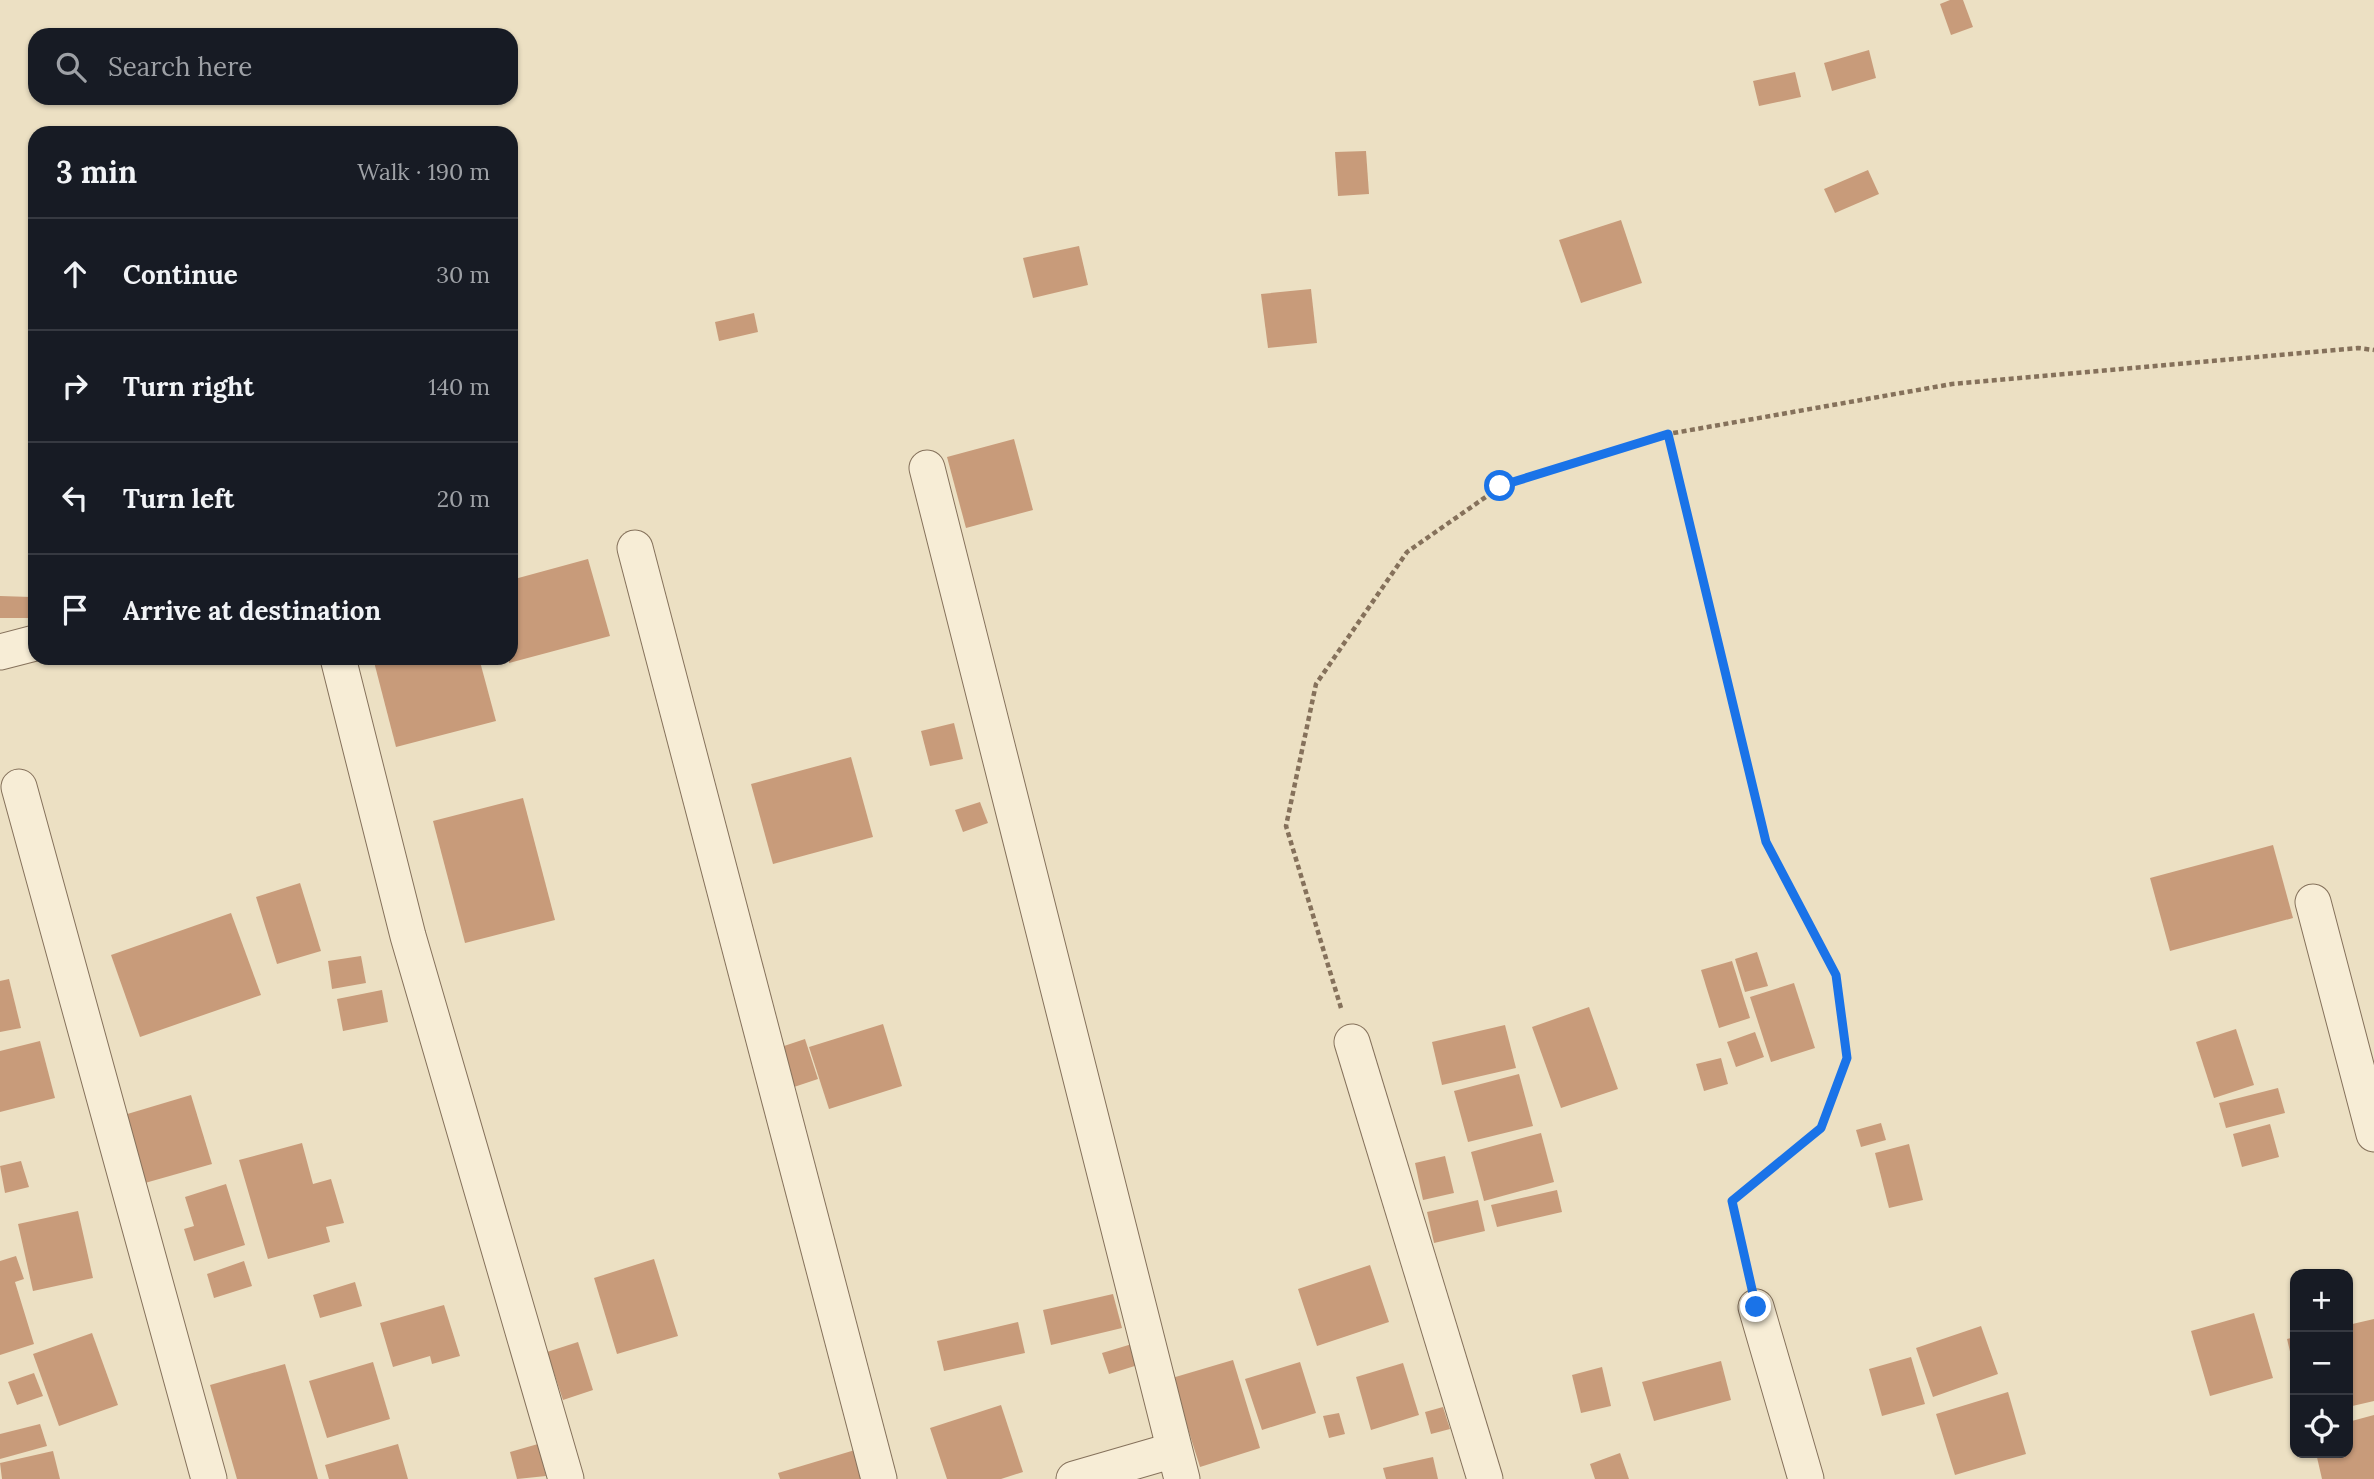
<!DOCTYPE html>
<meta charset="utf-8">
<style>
:root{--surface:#171b24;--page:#242831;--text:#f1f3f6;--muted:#9ea1a6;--line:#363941}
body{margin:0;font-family:Lora,serif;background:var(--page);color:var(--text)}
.controls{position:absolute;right:21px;bottom:21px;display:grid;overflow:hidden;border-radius:14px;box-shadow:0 2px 5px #0004}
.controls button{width:63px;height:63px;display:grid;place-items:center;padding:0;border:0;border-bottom:2px solid var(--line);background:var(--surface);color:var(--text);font:35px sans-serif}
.stop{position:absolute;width:21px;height:21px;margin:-16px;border:5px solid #1a73e8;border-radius:50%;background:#fff}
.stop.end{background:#1a73e8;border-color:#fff;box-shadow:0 2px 7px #0008}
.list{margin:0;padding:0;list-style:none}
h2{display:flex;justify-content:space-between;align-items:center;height:91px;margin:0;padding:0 28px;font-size:30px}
h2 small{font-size:23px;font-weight:400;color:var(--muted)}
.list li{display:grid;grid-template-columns:46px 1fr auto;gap:21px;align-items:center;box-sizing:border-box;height:112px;padding:0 28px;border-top:2px solid var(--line)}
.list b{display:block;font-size:26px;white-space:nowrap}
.list em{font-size:23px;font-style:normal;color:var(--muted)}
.icon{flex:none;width:38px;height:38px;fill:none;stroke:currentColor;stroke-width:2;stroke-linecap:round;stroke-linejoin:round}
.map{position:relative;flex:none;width:2374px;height:1479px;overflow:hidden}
.search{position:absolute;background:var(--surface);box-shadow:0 2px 5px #0004;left:28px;top:28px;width:490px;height:77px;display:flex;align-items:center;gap:18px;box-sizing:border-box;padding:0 24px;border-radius:21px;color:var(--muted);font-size:26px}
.panel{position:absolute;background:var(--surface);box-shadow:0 2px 5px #0004;left:28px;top:126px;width:490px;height:539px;border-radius:21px}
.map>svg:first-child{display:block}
</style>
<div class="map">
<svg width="2374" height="1479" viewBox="0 0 2374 1479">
<rect width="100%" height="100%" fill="#ece0c3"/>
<g fill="#c89b7a">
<path d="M1950 0H1963L1973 27 1951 35 1940 4Z"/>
<path d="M1869 50 1876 78 1832 91 1824 63Z"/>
<path d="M1795 72 1801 97 1759 106 1753 81Z"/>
<path d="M1366 151 1369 194 1338 196 1335 152Z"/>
<path d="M1868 170 1879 194 1835 213 1824 189Z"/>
<path d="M1621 220 1642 283 1581 303 1559 240Z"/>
<path d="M1079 246 1088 285 1033 298 1023 258Z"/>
<path d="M1311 289 1317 343 1268 348 1261 294Z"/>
<path d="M754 313 758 332 719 341 715 322Z"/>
<path d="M1014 439 1033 510 966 528 947 457Z"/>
<path d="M588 559 610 636 509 663 511 580Z"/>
<path d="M0 596 31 597 30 618H0Z"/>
<path d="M218 658H244V659L220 665Z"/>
<path d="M373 658H479L496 721 396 747Z"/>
<path d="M954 723 963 759 930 766 921 731Z"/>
<path d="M851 757 873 837 773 864 751 784Z"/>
<path d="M523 798 555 920 465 943 433 821Z"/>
<path d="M980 802 988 823 963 832 955 810Z"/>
<path d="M2273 845 2293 918 2170 951 2150 878Z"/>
<path d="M300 883 321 951 277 964 256 897Z"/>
<path d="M231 913 261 995 140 1037 111 955Z"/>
<path d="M1757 952 1768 986 1745 992 1735 959Z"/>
<path d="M361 956 366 983 332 989 328 961Z"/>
<path d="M1732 961 1750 1018 1719 1028 1701 970Z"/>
<path d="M9 979 21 1028 0 1032V981Z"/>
<path d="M1794 983 1815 1048 1771 1062 1750 997Z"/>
<path d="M382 990 388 1022 343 1031 337 999Z"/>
<path d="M1589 1007 1618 1089 1561 1108 1532 1027Z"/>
<path d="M883 1024 902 1086 829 1109 809 1047Z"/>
<path d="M1505 1025 1516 1068 1442 1085 1432 1042Z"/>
<path d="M2236 1029 2254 1085 2214 1098 2196 1042Z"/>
<path d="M1755 1032 1764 1057 1736 1067 1727 1042Z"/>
<path d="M805 1039 818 1079 794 1087 781 1047Z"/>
<path d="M40 1041 55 1098 0 1112V1051Z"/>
<path d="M1721 1058 1728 1084 1704 1091 1696 1064Z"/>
<path d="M1519 1074 1533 1126 1468 1142 1454 1091Z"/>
<path d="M2278 1088 2285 1113 2226 1128 2219 1103Z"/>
<path d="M191 1095 212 1164 145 1183 124 1115Z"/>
<path d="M1881 1123 1886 1140 1861 1147 1856 1130Z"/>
<path d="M2270 1124 2279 1157 2242 1167 2233 1134Z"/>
<path d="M1541 1133 1554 1182 1484 1201 1471 1152Z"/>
<path d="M302 1143 313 1184 331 1179 344 1223 326 1227 330 1242 268 1259 239 1160Z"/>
<path d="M1909 1144 1923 1200 1889 1208 1875 1153Z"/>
<path d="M1445 1156 1454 1193 1423 1200 1415 1163Z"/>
<path d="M21 1161 29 1187 5 1193 0 1166Z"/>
<path d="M226 1184 245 1245 194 1261 184 1229 194 1226 185 1197Z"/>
<path d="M1557 1190 1562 1212 1497 1227 1491 1205Z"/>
<path d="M1478 1200 1485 1231 1434 1243 1427 1212Z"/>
<path d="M78 1211 93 1278 33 1291 18 1224Z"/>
<path d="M16 1256 24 1279 15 1282 34 1344 0 1355V1261Z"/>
<path d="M654 1259 678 1336 617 1354 594 1278Z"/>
<path d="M244 1261 252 1286 214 1298 207 1274Z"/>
<path d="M1370 1265 1389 1322 1317 1346 1298 1289Z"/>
<path d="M355 1282 362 1306 320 1318 313 1295Z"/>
<path d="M1113 1294 1122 1328 1051 1345 1043 1310Z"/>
<path d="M444 1305 460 1356 432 1364 430 1356 393 1367 380 1323Z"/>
<path d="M2254 1313 2273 1378 2210 1396 2191 1331Z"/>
<path d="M2374 1319V1401L2348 1407V1325Z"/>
<path d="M1018 1322 1025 1353 944 1371 937 1341Z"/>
<path d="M1981 1326 1998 1374 1933 1397 1916 1348Z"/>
<path d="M92 1333 118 1405 59 1426 33 1354Z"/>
<path d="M2295 1337V1368H2294L2287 1339Z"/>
<path d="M578 1342 593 1390 563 1400 547 1352Z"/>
<path d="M1132 1344 1138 1365 1109 1374 1102 1353Z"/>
<path d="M1911 1357 1925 1404 1882 1416 1869 1369Z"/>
<path d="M1233 1360 1260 1448 1200 1467 1172 1378Z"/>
<path d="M1721 1361 1731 1400 1654 1421 1642 1382Z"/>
<path d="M373 1362 390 1419 327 1438 309 1381Z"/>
<path d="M1300 1362 1316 1413 1262 1430 1245 1379Z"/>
<path d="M1403 1363 1419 1415 1371 1430 1356 1377Z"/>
<path d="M285 1364 318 1479H237L210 1385Z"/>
<path d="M1602 1367 1611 1406 1581 1413 1572 1375Z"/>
<path d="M34 1373 43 1396 17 1405 8 1382Z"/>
<path d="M2008 1392 2026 1454 1955 1475 1936 1414Z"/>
<path d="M1001 1405 1023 1472 1001 1479H947L930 1428Z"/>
<path d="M1443 1407 1450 1429 1431 1434 1425 1412Z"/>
<path d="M1339 1413 1345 1434 1329 1438 1323 1416Z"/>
<path d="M2374 1415V1479H2322L2316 1453H2348V1422Z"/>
<path d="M40 1424 47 1446 0 1459V1434Z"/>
<path d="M398 1444 408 1479H329L325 1465Z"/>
<path d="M538 1444 546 1476 517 1479 510 1452Z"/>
<path d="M855 1450 864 1479H780L778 1473Z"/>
<path d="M53 1451 60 1479H2L0 1463Z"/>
<path d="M1620 1453 1629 1479H1595L1590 1464Z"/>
<path d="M1433 1457 1438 1479H1386L1383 1468Z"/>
</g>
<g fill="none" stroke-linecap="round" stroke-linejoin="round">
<g stroke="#85715b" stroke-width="37">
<g id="minor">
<path d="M927 468 1182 1479"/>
<path d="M635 548 879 1479"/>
<path d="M0 652 35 643"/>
<path d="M338 658 408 936 566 1479"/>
<path d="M19 787 209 1479"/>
<path d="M2313 902 2374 1134"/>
<path d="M1352 1042 1485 1479"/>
<path d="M1756 1307 1806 1479"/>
<path d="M1074 1479 1174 1450"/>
</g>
</g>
<g stroke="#85715b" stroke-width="4.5" stroke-dasharray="5 3.5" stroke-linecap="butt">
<path d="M1668 434 1766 842 1836 975 1847 1058 1821 1128 1732 1201 1748 1272"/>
<path d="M1341 1008 1286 826 1316 684 1407 552 1500 487 1668 434 1952 384 2358 348 2374 350"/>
</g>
<use href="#minor" stroke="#f7edd6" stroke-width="35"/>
</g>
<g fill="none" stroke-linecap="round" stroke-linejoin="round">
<path stroke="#1a73e8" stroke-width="9" d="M1500 486 1668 434 1766 842 1836 975 1847 1058 1821 1128 1732 1201 1756 1307"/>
</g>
</svg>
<div class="controls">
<button>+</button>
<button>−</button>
<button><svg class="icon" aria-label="locate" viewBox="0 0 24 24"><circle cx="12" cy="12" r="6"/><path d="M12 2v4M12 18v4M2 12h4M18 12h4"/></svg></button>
</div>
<div class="stop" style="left:1500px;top:486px"></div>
<div class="stop end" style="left:1756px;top:1307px"></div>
<div class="search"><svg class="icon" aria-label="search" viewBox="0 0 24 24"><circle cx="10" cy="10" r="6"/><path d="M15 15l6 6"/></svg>Search here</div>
<section class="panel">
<h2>3 min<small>Walk · 190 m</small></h2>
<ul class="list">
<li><svg class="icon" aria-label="ahead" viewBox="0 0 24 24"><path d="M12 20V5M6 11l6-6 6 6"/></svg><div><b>Continue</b></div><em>30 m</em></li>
<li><svg class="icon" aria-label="right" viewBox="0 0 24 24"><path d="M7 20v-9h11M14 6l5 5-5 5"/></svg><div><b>Turn right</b></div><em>140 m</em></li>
<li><svg class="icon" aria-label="left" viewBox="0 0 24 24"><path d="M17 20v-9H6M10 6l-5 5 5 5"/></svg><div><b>Turn left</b></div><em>20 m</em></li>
<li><svg class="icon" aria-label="arrive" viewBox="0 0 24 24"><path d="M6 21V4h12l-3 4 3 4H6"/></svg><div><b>Arrive at destination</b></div></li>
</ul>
</section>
</div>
